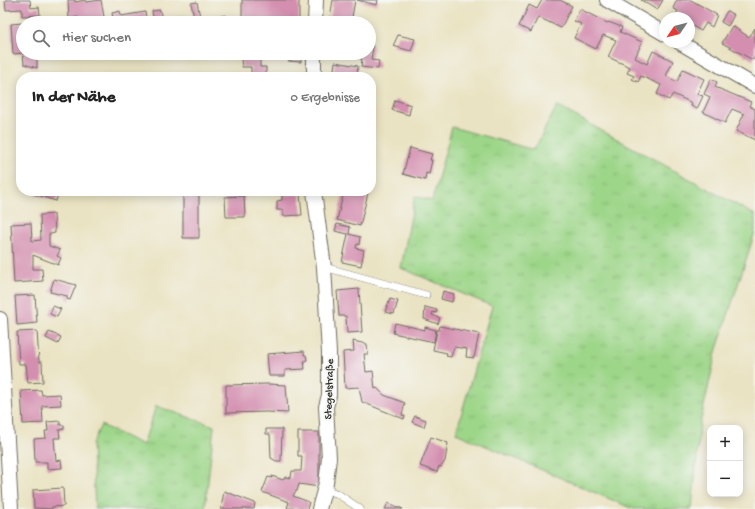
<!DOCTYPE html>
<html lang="de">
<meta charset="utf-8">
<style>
:root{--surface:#fff;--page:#f2f2f2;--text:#222;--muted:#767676;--line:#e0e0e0}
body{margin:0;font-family:"Gochi Hand",sans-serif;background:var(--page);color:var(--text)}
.controls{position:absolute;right:12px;bottom:12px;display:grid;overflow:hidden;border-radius:8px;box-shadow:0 2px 10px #0003}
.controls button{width:36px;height:36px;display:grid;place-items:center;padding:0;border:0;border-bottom:1px solid var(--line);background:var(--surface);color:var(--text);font:20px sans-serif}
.compass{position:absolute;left:659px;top:12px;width:36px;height:36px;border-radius:50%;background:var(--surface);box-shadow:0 2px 10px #0003;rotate:235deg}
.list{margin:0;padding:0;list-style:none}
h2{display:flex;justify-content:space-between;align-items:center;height:52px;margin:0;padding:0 16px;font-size:17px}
h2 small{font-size:13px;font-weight:400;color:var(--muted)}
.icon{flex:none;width:22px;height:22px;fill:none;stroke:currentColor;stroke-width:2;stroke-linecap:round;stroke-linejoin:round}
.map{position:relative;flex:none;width:755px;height:509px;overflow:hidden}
.search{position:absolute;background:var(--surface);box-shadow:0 2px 10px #0003;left:16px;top:16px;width:360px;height:44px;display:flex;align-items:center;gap:10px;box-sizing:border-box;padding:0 14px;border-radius:22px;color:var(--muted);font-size:15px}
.panel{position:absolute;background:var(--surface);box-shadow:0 2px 10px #0003;left:16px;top:72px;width:360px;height:124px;border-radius:16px}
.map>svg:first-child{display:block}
</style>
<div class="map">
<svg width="755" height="509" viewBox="0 0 755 509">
<defs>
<pattern id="grass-tufts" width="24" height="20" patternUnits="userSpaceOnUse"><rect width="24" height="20" fill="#9dd689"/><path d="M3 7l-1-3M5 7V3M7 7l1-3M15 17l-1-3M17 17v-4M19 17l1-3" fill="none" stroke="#87b876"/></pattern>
</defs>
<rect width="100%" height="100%" fill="#f6f6f2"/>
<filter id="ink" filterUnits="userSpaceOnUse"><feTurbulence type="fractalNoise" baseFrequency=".025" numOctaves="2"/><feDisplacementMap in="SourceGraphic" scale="8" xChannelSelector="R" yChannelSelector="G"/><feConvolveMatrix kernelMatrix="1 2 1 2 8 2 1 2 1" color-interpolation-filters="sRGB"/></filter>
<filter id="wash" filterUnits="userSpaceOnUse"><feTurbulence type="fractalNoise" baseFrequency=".012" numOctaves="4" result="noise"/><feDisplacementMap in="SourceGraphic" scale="16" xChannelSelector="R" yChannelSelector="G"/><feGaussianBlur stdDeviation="0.9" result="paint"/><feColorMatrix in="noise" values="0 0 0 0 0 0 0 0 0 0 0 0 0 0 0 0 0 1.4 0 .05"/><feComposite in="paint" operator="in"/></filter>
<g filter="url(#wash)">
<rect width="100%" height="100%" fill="#eae3c3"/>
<g fill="url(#grass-tufts)" stroke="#64805a">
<path d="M557 106 755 215V232L716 352 700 424 692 509H633L456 433 492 306 401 268 415 196 432 201 452 127 534 150Z"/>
<path d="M156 406 214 426 205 509H95L92 444 101 425 143 445Z"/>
</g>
<g id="blocks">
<g fill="#d48fb0">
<path d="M5 0H30L31 8 39 7 40 15 22 16V9L6 10Z"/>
<path d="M68 0H75V2L85 0 86 2 101 0 104 17 101 19V23H79L78 17 69 19Z"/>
<rect x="242" y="0" width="57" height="23"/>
<path d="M333 0H355L351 23H329Z"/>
<path d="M357 0H378L377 5Z"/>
<path d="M542 0H560L572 6 561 28 538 17 531 32 519 26 529 5 537 9Z"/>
<path d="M641 0H663L657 10Z"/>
<path d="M677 0H691L717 15 712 27 706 23 701 31 689 24V18H679L675 16 678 11 673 8Z"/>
<path d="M197 2 200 17 194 18 191 3Z"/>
<path d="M580 9 607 23 608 22 622 27 620 32 642 42 635 58 647 64 653 51 673 61 666 76 677 82 683 69 704 79 697 94 703 96 697 109 691 106 692 103 673 94 669 100 657 94 661 85 641 76 638 82 632 79 634 76 627 73 630 67 608 57 616 40 603 35 596 49 574 38 581 24 574 21Z"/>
<path d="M160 10 162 20 186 16 187 23H154L152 11Z"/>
<path d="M120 11 121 16 145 12 147 23H114L112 13Z"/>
<path d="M727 11 734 15 728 26 721 22Z"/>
<path d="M226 15 228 23H201V20Z"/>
<path d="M23 23V53H31L37 57V68L24 64 23 53 13 54 11 24Z"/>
<path d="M732 26 749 37 755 28V56L753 60 722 43Z"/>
<path d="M398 35 415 39 411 51 393 46Z"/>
<path d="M369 45 373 46 371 60 379 61 378 69 361 67 362 59 358 58 359 53H369Z"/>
<path d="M240 53H260V67H266V76H251V67H242Z"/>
<path d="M288 53H301V62L288 61Z"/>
<path d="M335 62 358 66 357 77H333Z"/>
<path d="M711 79 717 82 715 87 751 102 749 106 755 109V140L736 131 744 114 732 109 725 123 703 112 710 97 704 94Z"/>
<path d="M395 100 411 105 409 115 392 110Z"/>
<path d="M410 148 432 154 430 160H432L429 174 426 173 425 180 403 174Z"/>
<path d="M31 191H59L56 201 30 193Z"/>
<path d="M344 191 368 193 360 226 337 220Z"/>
<path d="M183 192 199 193V238H183Z"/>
<path d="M300 194 302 215 283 216V210H277V201L282 200V195Z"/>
<path d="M244 196 245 217H226L225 197Z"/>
<path d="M54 214 55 233 49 234V246L60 250 57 256 61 258 58 265 33 255V269H42L43 281 14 283 11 224 31 223 32 241 41 240 40 215Z"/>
<path d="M337 224 350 227 349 234 360 237 359 245 357 244 356 248 364 250 361 266 342 262 348 234 335 231Z"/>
<path d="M54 279 76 285 70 300 67 299V296L50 292Z"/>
<path d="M359 289 362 332 347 333 346 316H339L337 291Z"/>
<path d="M443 291 454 294 452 302 441 299Z"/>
<path d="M35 295 37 323 17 325 15 296Z"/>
<path d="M390 299 398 301 394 314 385 312Z"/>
<path d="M53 306 61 309 57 317 50 314Z"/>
<path d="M425 307 437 310 436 313 433 312 432 315 440 318 438 324 424 319Z"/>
<path d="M395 323 425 330V327L436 330 434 342 393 333Z"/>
<path d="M440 326 479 334 474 358 466 357 467 349 454 347 451 357 446 356 447 353 433 350 437 330H439Z"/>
<path d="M37 331 39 362H42L43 382 28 383 26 364H19L17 332Z"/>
<path d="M49 332 61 337 58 344 46 338Z"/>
<path d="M353 341 367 344 368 354H364L366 372 373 371 375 389 377 388 384 395 405 403 402 415 405 416 404 419 362 402 359 387 345 388 343 352 354 351Z"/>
<path d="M304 351V355H306L307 360 304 361 305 369 285 370V376H269L267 354Z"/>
<path d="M268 384 286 385 288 413 267 412 226 413V385Z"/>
<path d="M41 390 42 395 60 394 61 405 42 406 43 423 23 424 21 391Z"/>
<path d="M415 416 426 420 424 427 412 422Z"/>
<path d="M60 421V425H64V429L59 430 60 438H54L56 461 61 460 62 468 47 469V462H35L34 439 46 438 45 431H48L47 422Z"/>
<path d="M266 429H282L281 461H276L271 458 270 434H266Z"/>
<path d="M298 432H319V487L299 484 297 491 295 492 293 496 309 502 307 509 287 508 289 502 262 492 268 477 272 478V476L283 480 285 477 291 478 292 471H301L302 456H298Z"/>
<path d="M431 437 448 443 445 461 441 467 439 466 437 472 420 466Z"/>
<path d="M63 488 64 506 52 507V509L34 508 33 490Z"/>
<path d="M224 491 255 503 254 509H221Z"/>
<path d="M388 503 403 509H385Z"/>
</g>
</g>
</g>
<g filter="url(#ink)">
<use href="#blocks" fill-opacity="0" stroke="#6e6b60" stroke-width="1"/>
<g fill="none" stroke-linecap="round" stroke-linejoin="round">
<g stroke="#6e6b60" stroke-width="8">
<g id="service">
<path d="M324 267 426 295"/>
<path d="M325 489 338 494 360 509"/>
</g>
</g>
<g stroke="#6e6b60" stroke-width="16">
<g id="minor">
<path d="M607 0 665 34"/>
<path d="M315 23 316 0"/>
<path d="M679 42 755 86"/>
<path d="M314 77V53"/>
<path d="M314 191 324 267 329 353V395L326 407 329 458 326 483 319 509"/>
<path d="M0 319 11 509"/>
</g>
</g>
<use href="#service" stroke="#fff" stroke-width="7"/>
<use href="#minor" stroke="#fff" stroke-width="14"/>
</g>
</g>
<g text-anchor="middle" stroke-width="3.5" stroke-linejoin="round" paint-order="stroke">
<g font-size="11" fill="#2b2b2b" stroke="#f6f6f2">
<text transform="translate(328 389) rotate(-88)" y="4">Stegelstraße</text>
</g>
</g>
</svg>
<div class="controls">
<button>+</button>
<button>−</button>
</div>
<svg class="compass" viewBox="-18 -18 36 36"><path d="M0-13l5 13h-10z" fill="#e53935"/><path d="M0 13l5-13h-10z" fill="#767676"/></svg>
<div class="search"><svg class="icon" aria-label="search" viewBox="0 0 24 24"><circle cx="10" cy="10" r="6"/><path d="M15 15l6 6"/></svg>Hier suchen</div>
<section class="panel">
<h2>In der Nähe<small>0 Ergebnisse</small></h2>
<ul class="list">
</ul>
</section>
</div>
